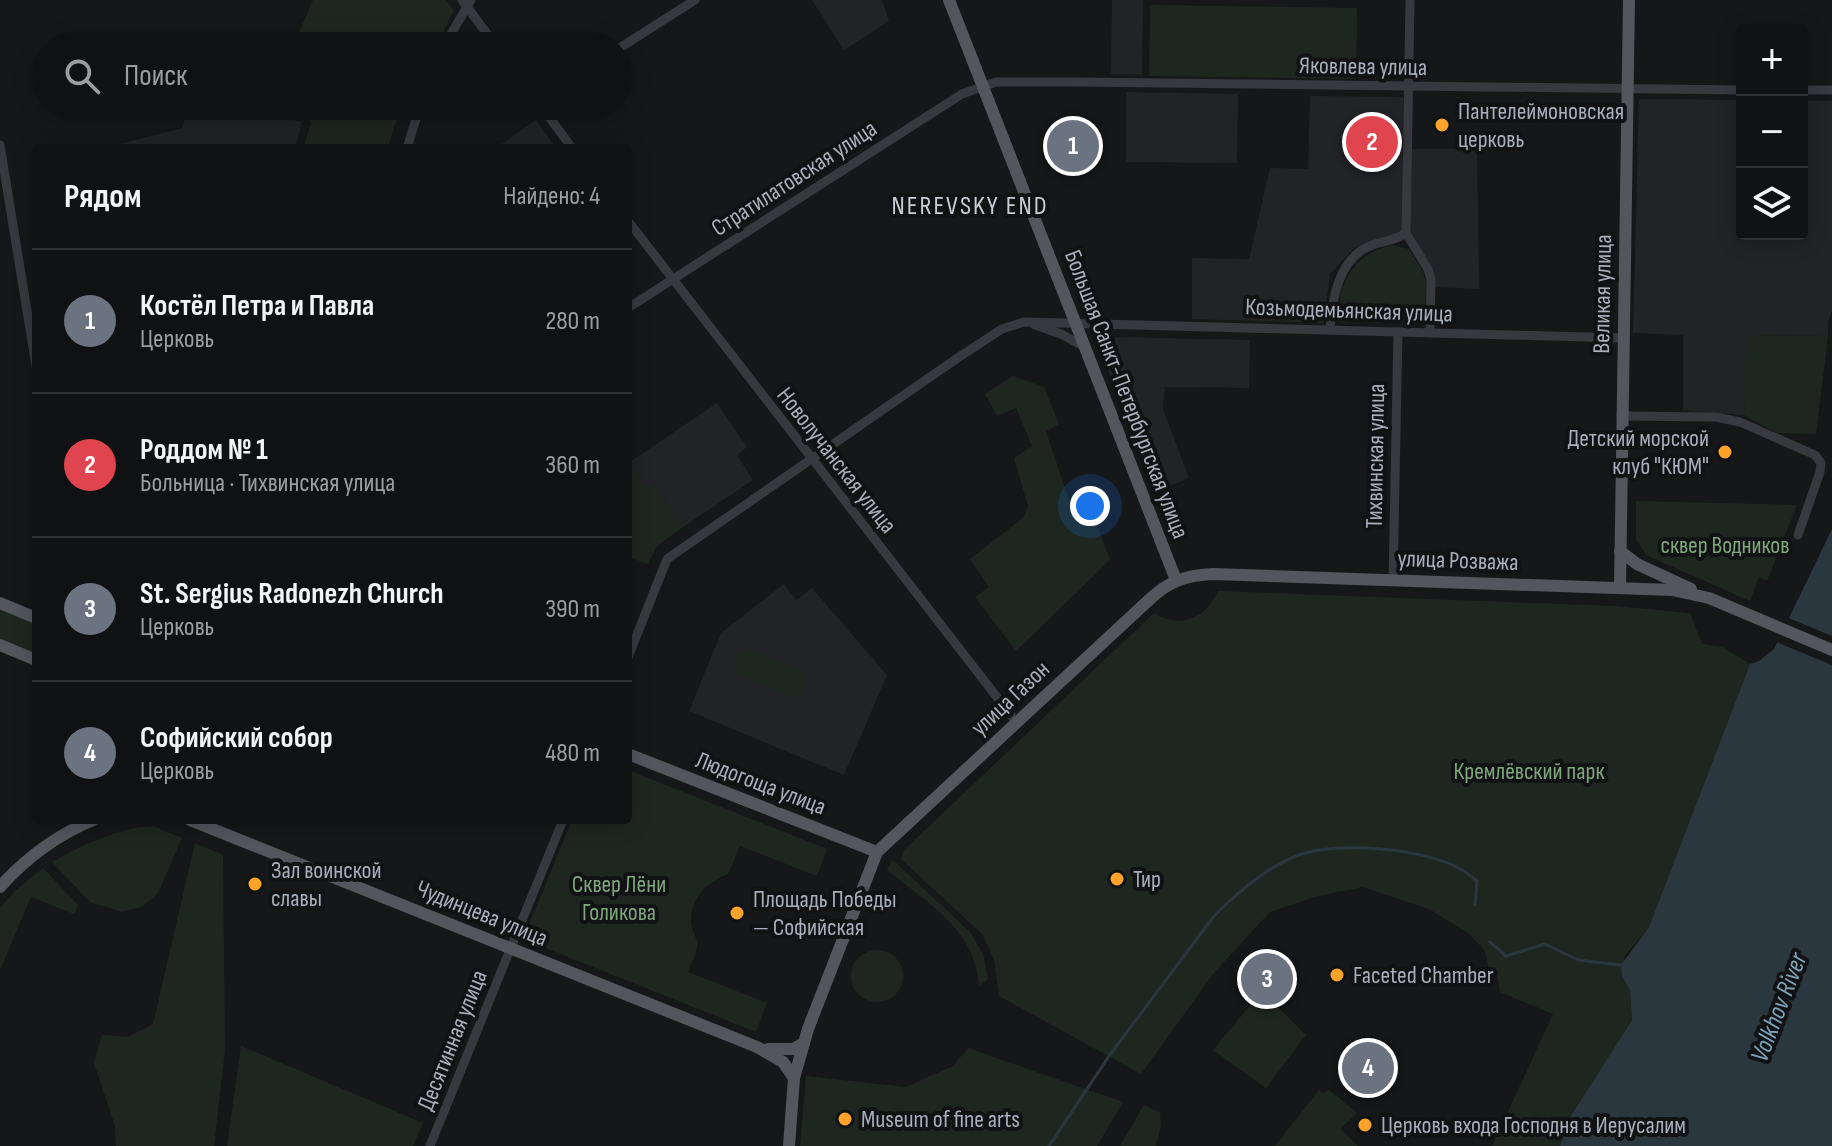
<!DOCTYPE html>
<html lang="ru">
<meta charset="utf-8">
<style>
:root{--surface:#101113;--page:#191a1c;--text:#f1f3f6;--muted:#9c9da0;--line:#303133;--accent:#b45309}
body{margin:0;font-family:"Sofia Sans Condensed",sans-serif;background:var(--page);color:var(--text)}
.controls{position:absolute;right:24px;top:24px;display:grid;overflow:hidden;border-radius:8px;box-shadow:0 4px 20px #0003}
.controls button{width:72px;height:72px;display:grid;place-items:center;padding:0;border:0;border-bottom:2px solid var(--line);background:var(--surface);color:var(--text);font:40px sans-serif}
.you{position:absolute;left:1090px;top:506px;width:28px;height:28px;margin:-20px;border:6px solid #fff;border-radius:50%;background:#1a73e8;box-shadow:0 0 0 12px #1a73e833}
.badge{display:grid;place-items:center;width:52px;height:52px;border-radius:50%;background:var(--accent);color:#fff;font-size:26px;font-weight:700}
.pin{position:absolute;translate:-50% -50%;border:4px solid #fff;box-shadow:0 2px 8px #0006}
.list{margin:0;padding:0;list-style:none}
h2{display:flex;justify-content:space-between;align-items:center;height:104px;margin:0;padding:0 32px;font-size:34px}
h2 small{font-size:26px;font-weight:400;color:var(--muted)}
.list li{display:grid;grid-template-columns:52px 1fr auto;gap:24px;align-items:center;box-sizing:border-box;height:144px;padding:0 32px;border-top:2px solid var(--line)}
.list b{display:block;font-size:30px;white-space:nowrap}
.list p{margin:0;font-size:26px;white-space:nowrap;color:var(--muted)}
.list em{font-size:26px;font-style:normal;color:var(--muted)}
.icon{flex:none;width:44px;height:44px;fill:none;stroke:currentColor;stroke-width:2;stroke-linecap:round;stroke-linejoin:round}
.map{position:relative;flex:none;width:1832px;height:1146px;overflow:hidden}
.search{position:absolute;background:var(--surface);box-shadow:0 4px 20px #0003;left:32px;top:32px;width:600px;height:88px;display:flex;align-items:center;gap:20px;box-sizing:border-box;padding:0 28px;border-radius:44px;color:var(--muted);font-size:30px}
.panel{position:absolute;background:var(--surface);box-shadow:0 4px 20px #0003;left:32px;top:144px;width:600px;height:680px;border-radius:8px}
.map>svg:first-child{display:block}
</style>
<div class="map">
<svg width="1832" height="1146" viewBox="0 0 1832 1146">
<rect width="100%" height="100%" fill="#161719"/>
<g fill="#222326">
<path d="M812 0H882L889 21 844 50Z"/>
<path d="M1112 0H1143L1142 75 1111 74Z"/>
<path d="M1126 92 1238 94 1237 163 1126 162Z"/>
<path d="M1310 96 1403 97 1402 232 1354 248 1330 274 1324 323 1192 319V258L1249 259 1270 168 1308 169Z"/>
<path d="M1639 99 1742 100V234H1802V101H1832V310L1828 322V336L1748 335 1744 415 1683 410V335L1633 333Z"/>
<path d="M189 106H228L302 122 295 148H104L182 128Z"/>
<path d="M536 120 556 148H496Z"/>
<path d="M1411 149H1477L1479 289 1434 287 1429 263 1410 231Z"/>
<path d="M1116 337 1250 340 1249 388 1165 387 1163 409 1189 478 1158 491 1102 356Z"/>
<path d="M717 403 747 447 737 455 753 480 683 527 654 484 647 489 630 462Z"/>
<path d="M784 584 796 600 812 588 887 675 844 775 689 711 721 633Z"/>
</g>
<g fill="#1e271f">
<path d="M313 0H446L454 11 436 46H293Z"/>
<path d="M1150 5 1357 8 1356 79 1149 76Z"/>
<path d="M267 106H405L394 127 388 148H303L311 123 308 116 265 110Z"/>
<path d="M1392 245 1409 249 1423 271 1426 283 1425 318 1422 325 1336 322C1340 282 1351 256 1392 245Z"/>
<path d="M1747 335 1828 336 1816 434 1777 433 1744 415Z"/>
<path d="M1013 376 1044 387 1059 424 1046 431 1071 506 1095 519 1110 560 1016 651 975 597 989 587 970 559 1023 518 1028 506 1014 458 1032 446 1016 408 997 416 985 394Z"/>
<path d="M630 462 647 488 654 484 683 527 657 546 648 564 628 557V470Z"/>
<path d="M1636 501 1797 505 1767 581 1759 577 1750 601 1646 555 1636 539Z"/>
<path d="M1218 591 1613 606 1690 613 1702 644 1722 647 1750 664 1649 927 1625 956 1622 976 1630 989 1632 1020 1572 1114 1560 1146H1492L1553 1014 1500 992 1497 973 1490 974 1485 951 1468 933 1429 909 1363 887 1318 896 1270 912 1213 974 1141 1074 999 996 994 960 983 935 901 859 904 850 1154 613C1181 629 1205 619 1218 591Z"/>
<path d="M0 607 36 622V657L0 642Z"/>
<path d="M746 648 804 670 808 678 802 695 794 697 736 674 733 666 739 651Z"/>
<path d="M628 770 827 849 817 876 740 846 728 874C707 882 690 898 691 922 692 931 698 939 697 947 696 955 691 964 688 972L767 1003 756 1032 523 939 572 820H628Z"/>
<path d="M153 826 182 838 158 893 142 907 122 912 90 902 52 862C81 846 119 827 153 826Z"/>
<path d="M195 843 223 855 225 1050 214 1146H116L115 1126 94 1063 102 1035 128 1037 153 1024Z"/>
<path d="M892 859 970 932 983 954 988 979 979 986C976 929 927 903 887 870Z"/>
<path d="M43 868 78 905 74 914 31 897 0 970V908L14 892Z"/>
<circle cx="877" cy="976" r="26"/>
<path d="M1262 991 1306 1035 1266 1088 1213 1050Z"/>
<path d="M241 1046 423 1123 413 1146H227Z"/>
<path d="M968 1048 1123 1102 1097 1146H800L806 1076 906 1087 953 1066Z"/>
<path d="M1319 1090 1323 1093 1329 1090 1357 1113 1340 1129 1358 1146H1275Z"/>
<path d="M1144 1105 1160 1113 1161 1125 1156 1146H1120Z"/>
</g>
<path fill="#2b373e" d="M1832 529V1146H1560L1572 1114 1632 1020 1630 990 1622 976 1621 965 1649 927 1750 664 1759 661 1774 649Z"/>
<path fill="#161719" d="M1786 617 1832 636V665L1774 641Z"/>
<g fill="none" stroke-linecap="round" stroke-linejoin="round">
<g stroke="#2b373e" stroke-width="3">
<path d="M1490 942 1506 956 1545 944 1578 960 1621 965"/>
<path d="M1049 1146 1109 1056 1214 916C1237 893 1268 866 1299 855 1338 841 1426 848 1462 870 1467 873 1472 877 1477 881L1475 905"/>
</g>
<g stroke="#37393e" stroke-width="9">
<path d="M462 0 496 46"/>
<path d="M1410 0 1406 233 1428 269 1431 280 1430 333"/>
<path d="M444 46 471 0"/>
<path d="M618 49 695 0"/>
<path d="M1802 90H1832"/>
<path d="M541 106 572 148"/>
<path d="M0 145 36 366"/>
<path d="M407 148 420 106"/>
<path d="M628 221 1017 723"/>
<path d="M628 308 962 94 996 82H1078L1742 90"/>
<path d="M1035 325 1061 334 1085 347"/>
<path d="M1330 330C1332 300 1338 259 1370 246 1382 241 1395 241 1406 233"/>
<path d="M1621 416 1716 417 1740 422 1815 455 1821 463 1820 472 1798 535"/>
<path d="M1393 580 1398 332"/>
<path d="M628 657 667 559 959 357 1002 329 1024 322 1623 338"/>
<path d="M430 1146 563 820"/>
</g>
<g stroke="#53565d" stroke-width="12">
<path d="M949 0 1176 580"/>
<path d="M1620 551 1637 564 1691 589"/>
<path d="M1620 588 1629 0"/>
<path d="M0 603 36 618"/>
<path d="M0 645 36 660"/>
<path d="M628 754 877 852"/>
<path d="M190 820 757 1047 783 1062 794 1078"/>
<path d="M0 887C26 858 57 835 93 820"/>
<path d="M768 1049H793L804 1043"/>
<path d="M789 1146 794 1078 808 1029 877 852 1150 599C1169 581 1187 575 1213 574L1672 590 1709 598 1832 650"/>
</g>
</g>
<g fill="#fea329" stroke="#111214" stroke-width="3">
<circle cx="1442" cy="125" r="8"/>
<circle cx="1725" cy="452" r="8"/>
<circle cx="1117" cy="879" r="8"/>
<circle cx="255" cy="884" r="8"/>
<circle cx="737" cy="913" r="8"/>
<circle cx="1337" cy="975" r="8"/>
<circle cx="845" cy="1119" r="8"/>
<circle cx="1365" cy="1125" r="8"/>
</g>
<g text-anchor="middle" stroke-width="8" stroke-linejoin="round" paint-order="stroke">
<g font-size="24" fill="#a8afba" stroke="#111214">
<text transform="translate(1363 66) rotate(1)" y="8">Яковлева улица</text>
<text transform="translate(794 178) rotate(-33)" y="8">Стратилатовская улица</text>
<text transform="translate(1602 294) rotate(-89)" y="8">Великая улица</text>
<text transform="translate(1349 310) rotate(2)" y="8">Козьмодемьянская улица</text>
<text transform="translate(1127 394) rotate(69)" y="8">Большая Санкт-Петербургская улица</text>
<text transform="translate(1375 456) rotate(-89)" y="8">Тихвинская улица</text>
<text transform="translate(837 460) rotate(52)" y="8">Новолучанская улица</text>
<text transform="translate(1458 560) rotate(2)" y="8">улица Розважа</text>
<text transform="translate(1010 698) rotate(-43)" y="8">улица Газон</text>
<text transform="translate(761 783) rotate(21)" y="8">Людогоща улица</text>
<text transform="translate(482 913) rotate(22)" y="8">Чудинцева улица</text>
<text transform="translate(452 1040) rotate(-68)" y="8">Десятинная улица</text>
</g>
<g font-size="24" fill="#a8afba" stroke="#111214" text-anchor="start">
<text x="1458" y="119">Пантелеймоновская<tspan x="1458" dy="28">церковь</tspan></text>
<text x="1709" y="446" text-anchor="end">Детский морской<tspan x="1709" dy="28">клуб "КЮМ"</tspan></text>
<text x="271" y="878">Зал воинской<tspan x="271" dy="28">славы</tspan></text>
<text x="1133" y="887">Тир</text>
<text x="753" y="907">Площадь Победы<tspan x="753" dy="28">— Софийская</tspan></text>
<text x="1353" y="983">Faceted Chamber</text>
<text x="861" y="1127">Museum of fine arts</text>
<text x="1381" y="1133">Церковь входа Господня в Иерусалим</text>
</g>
<g font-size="24" fill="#7fa67d" stroke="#111214">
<text x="1725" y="553">сквер Водников</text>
<text x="1529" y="779">Кремлёвский парк</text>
<text x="619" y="892">Сквер Лёни<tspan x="619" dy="28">Голикова</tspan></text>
</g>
<g font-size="26" letter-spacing="2" fill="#c9cdd5" stroke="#111214">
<text x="970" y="214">NEREVSKY END</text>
</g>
<g font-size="26" font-style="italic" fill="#7ca1b7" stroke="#111214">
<text transform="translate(1778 1007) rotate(-69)" y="9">Volkhov River</text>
</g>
</g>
</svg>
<div class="controls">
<button>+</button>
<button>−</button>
<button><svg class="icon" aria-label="layers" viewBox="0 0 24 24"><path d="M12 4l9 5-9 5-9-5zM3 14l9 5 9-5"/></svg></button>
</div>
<div class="you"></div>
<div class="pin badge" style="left:1073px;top:146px;background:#6b7280">1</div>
<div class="pin badge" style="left:1372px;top:142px;background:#e0444e">2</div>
<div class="pin badge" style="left:1267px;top:979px;background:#6b7280">3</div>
<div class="pin badge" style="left:1368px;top:1068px;background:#6b7280">4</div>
<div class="search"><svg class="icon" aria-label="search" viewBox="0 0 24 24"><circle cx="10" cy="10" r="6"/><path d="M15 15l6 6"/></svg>Поиск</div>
<section class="panel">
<h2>Рядом<small>Найдено: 4</small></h2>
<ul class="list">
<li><span class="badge" style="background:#6b7280">1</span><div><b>Костёл Петра и Павла</b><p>Церковь</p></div><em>280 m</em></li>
<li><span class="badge" style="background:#e0444e">2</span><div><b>Роддом № 1</b><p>Больница · Тихвинская улица</p></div><em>360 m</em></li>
<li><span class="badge" style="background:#6b7280">3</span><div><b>St. Sergius Radonezh Church</b><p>Церковь</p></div><em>390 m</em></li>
<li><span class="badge" style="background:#6b7280">4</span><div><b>Софийский собор</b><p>Церковь</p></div><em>480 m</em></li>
</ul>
</section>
</div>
